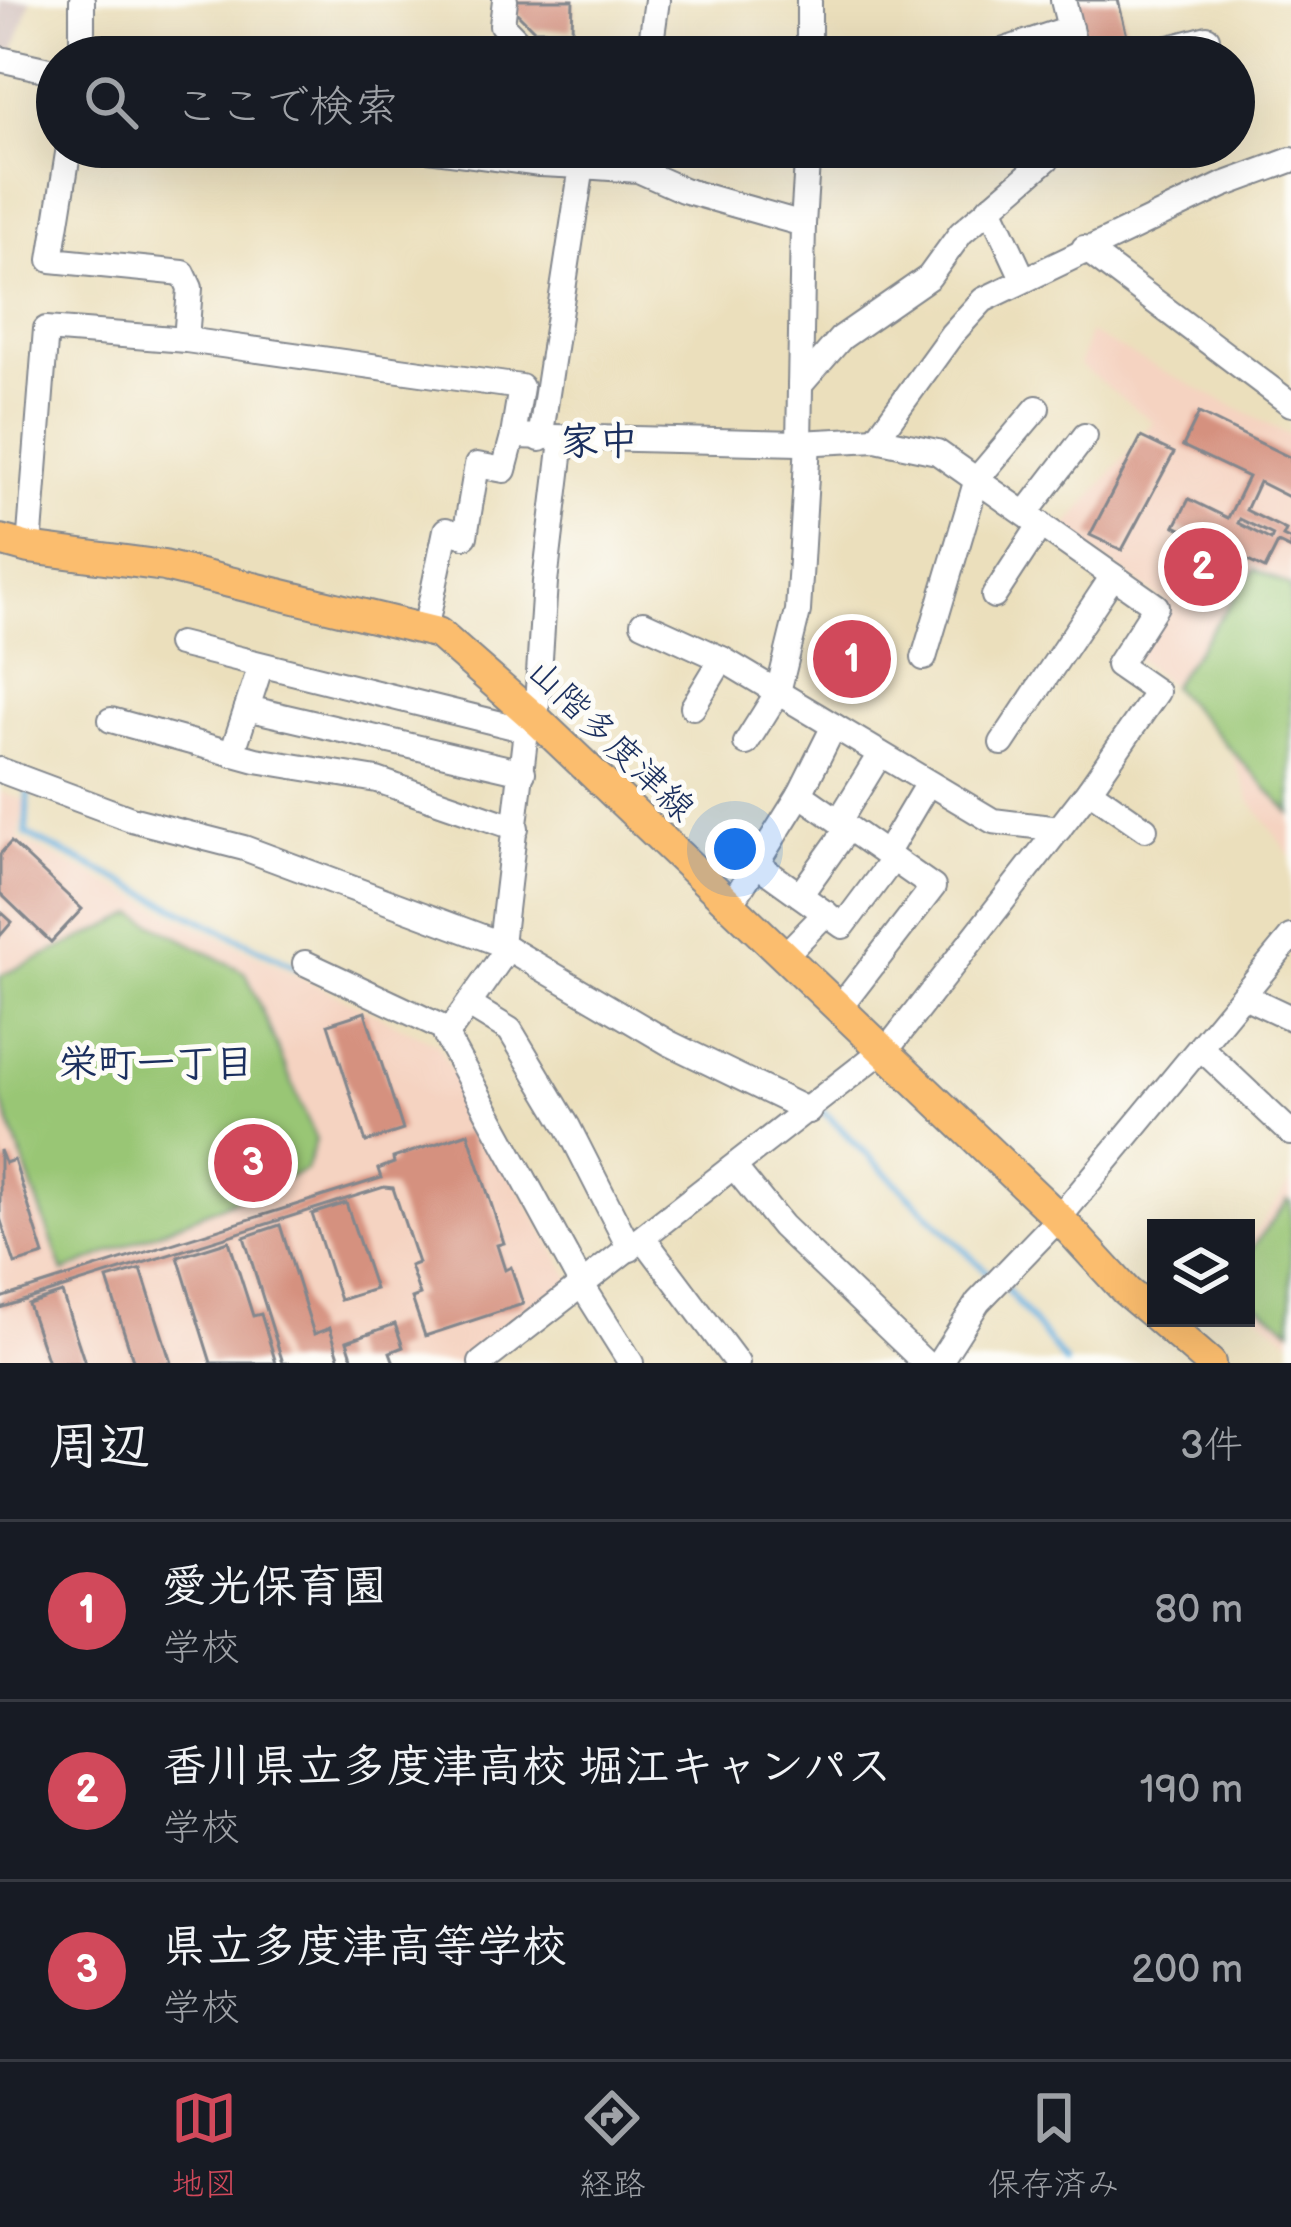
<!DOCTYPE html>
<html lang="ja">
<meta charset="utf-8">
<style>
:root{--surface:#171b24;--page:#20242c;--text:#f1f3f6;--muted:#9ea1a6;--line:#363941;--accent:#d1495b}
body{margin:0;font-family:"Balsamiq Sans","Klee One",sans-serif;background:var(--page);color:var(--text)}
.controls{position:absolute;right:36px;bottom:36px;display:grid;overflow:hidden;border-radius:0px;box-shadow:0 12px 48px #0002}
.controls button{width:108px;height:108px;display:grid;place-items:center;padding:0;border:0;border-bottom:3px solid var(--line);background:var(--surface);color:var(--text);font:60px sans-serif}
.you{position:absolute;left:735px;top:849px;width:42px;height:42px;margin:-30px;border:9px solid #fff;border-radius:50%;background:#1a73e8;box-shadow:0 0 0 18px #1a73e833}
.badge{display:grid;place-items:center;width:78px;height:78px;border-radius:50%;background:var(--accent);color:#fff;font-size:39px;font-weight:700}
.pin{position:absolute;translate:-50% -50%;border:6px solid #fff;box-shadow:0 3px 12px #0006}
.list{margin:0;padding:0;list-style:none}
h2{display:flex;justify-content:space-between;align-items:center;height:156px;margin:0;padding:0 48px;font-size:51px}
h2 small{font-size:39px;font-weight:400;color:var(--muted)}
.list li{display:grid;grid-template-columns:78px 1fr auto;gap:36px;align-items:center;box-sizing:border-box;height:180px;padding:0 48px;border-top:3px solid var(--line)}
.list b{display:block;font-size:45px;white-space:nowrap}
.list p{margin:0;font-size:39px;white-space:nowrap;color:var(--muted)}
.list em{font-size:39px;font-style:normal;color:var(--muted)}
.icon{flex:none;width:66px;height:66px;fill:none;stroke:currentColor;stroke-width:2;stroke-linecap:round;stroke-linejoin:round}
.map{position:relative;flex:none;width:1291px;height:1363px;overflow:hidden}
.search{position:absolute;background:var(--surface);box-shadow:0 12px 48px #0002;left:36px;right:36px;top:36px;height:132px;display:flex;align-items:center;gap:30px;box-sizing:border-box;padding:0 42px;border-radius:66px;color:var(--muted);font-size:45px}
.sheet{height:696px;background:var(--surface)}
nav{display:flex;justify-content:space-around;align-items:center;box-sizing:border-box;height:168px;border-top:3px solid var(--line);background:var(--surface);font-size:33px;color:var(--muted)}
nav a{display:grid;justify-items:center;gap:6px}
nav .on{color:var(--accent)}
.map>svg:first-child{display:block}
</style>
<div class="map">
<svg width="1291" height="1363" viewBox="0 0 1291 1363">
<rect width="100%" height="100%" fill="#fdfcf7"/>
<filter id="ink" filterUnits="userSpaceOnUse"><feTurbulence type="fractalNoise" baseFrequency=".00833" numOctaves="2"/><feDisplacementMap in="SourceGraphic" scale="24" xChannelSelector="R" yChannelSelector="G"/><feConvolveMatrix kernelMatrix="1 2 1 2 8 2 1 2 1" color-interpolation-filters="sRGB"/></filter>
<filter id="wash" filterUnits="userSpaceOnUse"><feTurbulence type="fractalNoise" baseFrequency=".004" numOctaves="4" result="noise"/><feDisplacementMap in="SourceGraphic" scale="48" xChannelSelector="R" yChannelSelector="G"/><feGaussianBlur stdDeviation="2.7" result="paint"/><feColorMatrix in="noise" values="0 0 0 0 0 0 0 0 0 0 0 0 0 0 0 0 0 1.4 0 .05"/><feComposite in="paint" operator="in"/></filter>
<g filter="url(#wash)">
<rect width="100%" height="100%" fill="#ebdfbc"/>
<g fill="#f5d3c1">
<path d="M1089 333 1291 436V857L1250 800 1231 752 1171 686 1132 654 1166 603 1064 530 1153 422 1079 365Z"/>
<path d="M0 792 25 800 19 839 437 1044 573 1282 467 1363H0Z"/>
<path d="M1291 1182V1340L1246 1305V1245Z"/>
</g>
<path fill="#d1c0bc" d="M0 0H31L13 52 0 48Z"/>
<g fill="#99c674" stroke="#5a7a69" stroke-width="3">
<path d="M1255 569 1291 587V814L1171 686Z"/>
<path d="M135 914 246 973 316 1140 306 1170 63 1272 0 1096V976Z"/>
<path d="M1288 1200 1291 1202V1329L1246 1296V1256Z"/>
</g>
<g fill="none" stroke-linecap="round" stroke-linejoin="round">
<g stroke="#65addc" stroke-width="6">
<path d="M28 791 26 834 298 968"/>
<path d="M821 1109 993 1278"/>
<path d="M1005 1287 1066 1363"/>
</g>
</g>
<g id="blocks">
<g fill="#d5917f" fill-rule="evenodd">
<path d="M516 0H573L572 30H534L515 11Z"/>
<path d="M1075 0H1118L1130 48 1089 57Z"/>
<path d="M1199 413 1291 458V498L1259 482 1246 510 1286 530 1283 536 1291 540V549L1278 543 1265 569 1175 526 1189 499 1228 518 1248 477 1183 446ZM1240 519 1273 535 1271 540 1238 523Z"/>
<path d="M1141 437 1174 453 1122 550 1090 535Z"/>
<path d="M11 842 82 909 51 942 0 893V854Z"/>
<path d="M0 911 12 922 0 936Z"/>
<path d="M365 1012 403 1130 366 1142 328 1024Z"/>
<path d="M468 1133 504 1243 497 1245 505 1270 511 1267 523 1304 425 1336 412 1298 420 1295 410 1266 418 1263 393 1188 384 1187 0 1308V1298L381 1178 378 1169 394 1163 393 1158Z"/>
<path d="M0 1150 5 1163 14 1160 44 1255 15 1264 0 1218Z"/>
<path d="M346 1203 375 1289 340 1300 312 1214Z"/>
<path d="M280 1225 314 1334 330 1328 341 1363H283L244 1237Z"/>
<path d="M229 1241 253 1316 261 1314 276 1363H211L178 1257Z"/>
<path d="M141 1269 171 1363H134L107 1279Z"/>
<path d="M62 1293 85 1363H48L28 1304Z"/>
<path d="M395 1324 403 1347 390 1352 394 1363H354L347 1341Z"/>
</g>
</g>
</g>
<g filter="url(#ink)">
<use href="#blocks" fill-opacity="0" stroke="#83878d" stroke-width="3"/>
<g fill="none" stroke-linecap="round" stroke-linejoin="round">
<g stroke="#83878d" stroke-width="28">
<g id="minor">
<path d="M505 0 502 25 533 57"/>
<path d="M809 0V57"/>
<path d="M1063 0 1077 57"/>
<path d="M82 57V0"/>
<path d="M649 57 657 0"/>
<path d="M984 57 1070 28"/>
<path d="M1135 57 1207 38"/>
<path d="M0 59 57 72"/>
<path d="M69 147 51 260 183 273 190 288 186 340"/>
<path d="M413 147 540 164"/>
<path d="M651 147 662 150"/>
<path d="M582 166 638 170 683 190 803 224 799 443"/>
<path d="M990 207 1023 278"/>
<path d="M803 224 808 147"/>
<path d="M1084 248 1291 404"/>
<path d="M800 385 841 338 929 277 961 233 1061 147"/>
<path d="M540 439 582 166 540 164V147"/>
<path d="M876 439 952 334 983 300 1223 185 1291 160"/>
<path d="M562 440 545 582 536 719 526 730 501 944 669 1043 809 1111"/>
<path d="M1026 513 1085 436"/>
<path d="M29 548 46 329 186 340 521 387 513 436 799 443 876 439 937 452 1156 606 1118 665 1157 692 1089 790 892 1043 481 1363"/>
<path d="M994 596 1041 524"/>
<path d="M643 623 722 659 993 821 1059 829"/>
<path d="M425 630 446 530 465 536 477 465 504 470 513 436"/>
<path d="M179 644 526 730"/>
<path d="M924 658 977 479 1037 408"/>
<path d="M693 707 722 659"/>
<path d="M247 708 523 772"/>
<path d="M111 720 256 760 377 780 516 828"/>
<path d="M746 743 778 692 798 611 808 443"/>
<path d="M1002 743 1113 576"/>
<path d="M232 754 261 665"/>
<path d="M0 770 131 819 244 848 501 944"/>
<path d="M1089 790 1145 829"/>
<path d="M800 794 933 887 838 1010"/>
<path d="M839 821 880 754"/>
<path d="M886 854 928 783"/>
<path d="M755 863 843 926 893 859"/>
<path d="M800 895 848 828"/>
<path d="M730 906 800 794 834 726"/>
<path d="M508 948 446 1036 582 1285 631 1363"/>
<path d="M783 957 826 913"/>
<path d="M305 963 450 1031"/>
<path d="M1244 996 1291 1018"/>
<path d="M469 1005 510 1030 568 1127 630 1249"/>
<path d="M1201 1048 1291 1133"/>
<path d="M735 1168 782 1226 925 1363"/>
<path d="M644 1239 737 1363"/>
<path d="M939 1363 978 1302 1059 1218 1291 937"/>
</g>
</g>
<g stroke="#83878d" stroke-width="34">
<g id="major">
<path d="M0 540 29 548 164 566 438 633 536 719 1059 1218 1126 1291 1156 1316"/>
<path d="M1158 1318 1210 1363"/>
</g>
</g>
<use href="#minor" stroke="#fff" stroke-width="24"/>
<use href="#major" stroke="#fbbd6e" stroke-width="30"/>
</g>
</g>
<g text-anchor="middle" stroke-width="10" stroke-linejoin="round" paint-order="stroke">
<g font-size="36" fill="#1b2f5e" stroke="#fdfcf7">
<text transform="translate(612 739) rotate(44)" y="13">山階多度津線</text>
</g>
<g font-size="39" font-weight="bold" fill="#1b2f5e" stroke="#fdfcf7">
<text x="599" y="454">家中</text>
<text x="156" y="1076">栄町一丁目</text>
</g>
</g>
</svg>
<div class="controls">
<button><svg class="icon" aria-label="layers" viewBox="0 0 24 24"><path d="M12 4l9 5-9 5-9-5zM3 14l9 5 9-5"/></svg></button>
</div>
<div class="you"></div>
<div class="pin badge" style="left:852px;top:659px">1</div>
<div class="pin badge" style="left:1203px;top:567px">2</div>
<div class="pin badge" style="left:253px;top:1163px">3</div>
<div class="search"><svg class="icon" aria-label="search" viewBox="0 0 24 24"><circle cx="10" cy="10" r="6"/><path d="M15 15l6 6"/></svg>ここで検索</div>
</div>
<section class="sheet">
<h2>周辺<small>3件</small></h2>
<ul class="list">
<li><span class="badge">1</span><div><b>愛光保育園</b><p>学校</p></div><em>80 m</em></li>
<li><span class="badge">2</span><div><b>香川県立多度津高校 堀江キャンパス</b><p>学校</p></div><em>190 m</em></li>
<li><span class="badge">3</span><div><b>県立多度津高等学校</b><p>学校</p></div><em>200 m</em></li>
</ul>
</section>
<nav>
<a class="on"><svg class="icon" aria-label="map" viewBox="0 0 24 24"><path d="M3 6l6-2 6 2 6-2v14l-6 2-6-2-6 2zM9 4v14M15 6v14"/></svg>地図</a>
<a><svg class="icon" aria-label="directions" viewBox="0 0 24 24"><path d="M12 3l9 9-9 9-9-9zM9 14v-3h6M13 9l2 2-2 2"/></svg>経路</a>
<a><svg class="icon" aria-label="saved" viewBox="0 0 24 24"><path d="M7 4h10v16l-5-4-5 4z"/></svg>保存済み</a>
</nav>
